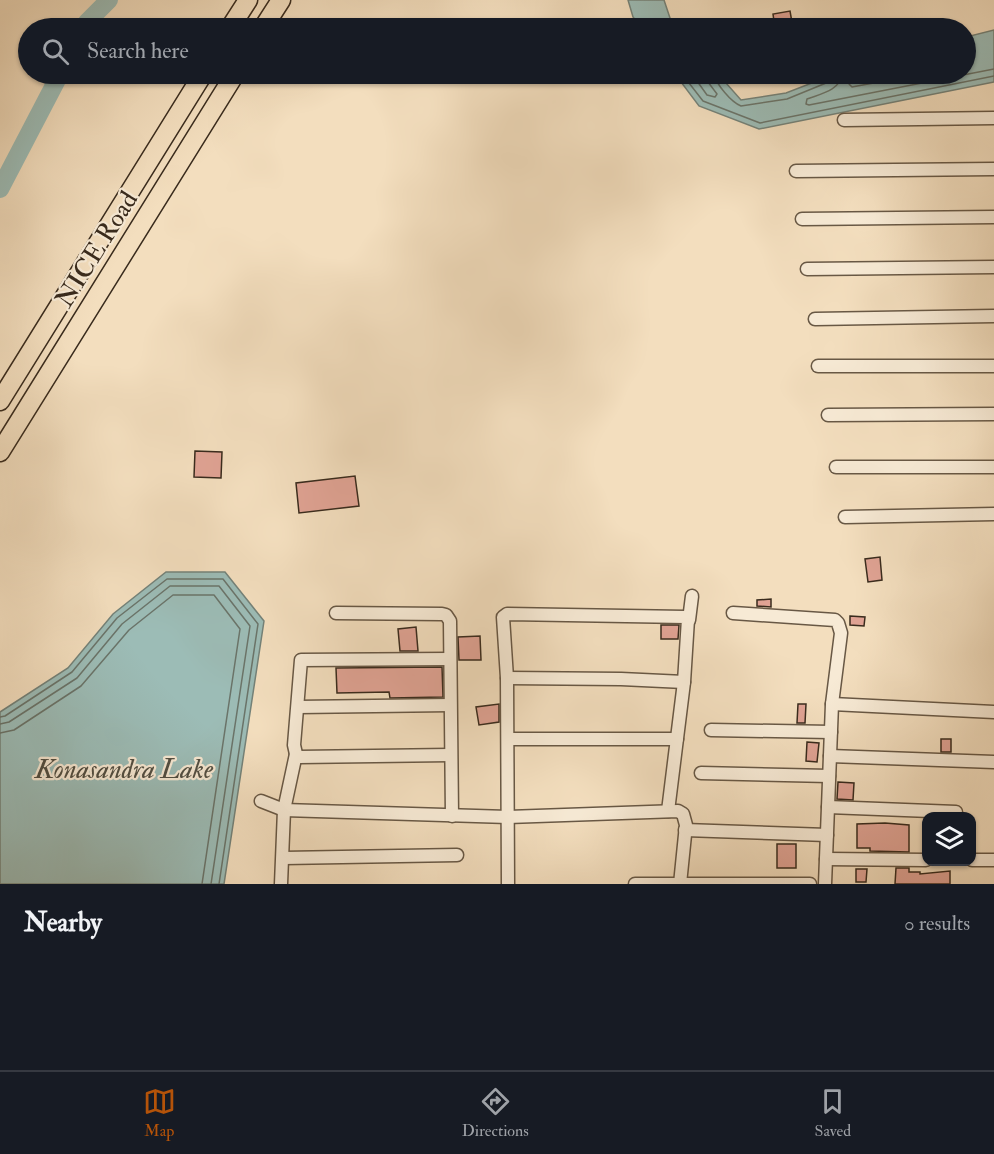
<!DOCTYPE html>
<style>
:root{--surface:#171b24;--page:#20242c;--text:#f1f3f6;--muted:#9ea1a6;--line:#363941;--accent:#b45309}
body{margin:0;font-family:"IM FELL Double Pica",serif;background:var(--page);color:var(--text)}
.controls{position:absolute;right:18px;bottom:18px;display:grid;overflow:hidden;border-radius:12px;box-shadow:0 2px 4px #0004}
.controls button{width:54px;height:54px;display:grid;place-items:center;padding:0;border:0;border-bottom:2px solid var(--line);background:var(--surface);color:var(--text);font:30px sans-serif}
.list{margin:0;padding:0;list-style:none}
h2{display:flex;justify-content:space-between;align-items:center;height:78px;margin:0;padding:0 24px;font-size:26px}
h2 small{font-size:20px;font-weight:400;color:var(--muted)}
.icon{flex:none;width:33px;height:33px;fill:none;stroke:currentColor;stroke-width:2;stroke-linecap:round;stroke-linejoin:round}
.map{position:relative;flex:none;width:994px;height:884px;overflow:hidden}
.search{position:absolute;background:var(--surface);box-shadow:0 2px 4px #0004;left:18px;right:18px;top:18px;height:66px;display:flex;align-items:center;gap:15px;box-sizing:border-box;padding:0 21px;border-radius:33px;color:var(--muted);font-size:22px}
.sheet{height:186px;background:var(--surface)}
nav{display:flex;justify-content:space-around;align-items:center;box-sizing:border-box;height:84px;border-top:2px solid var(--line);background:var(--surface);font-size:16px;color:var(--muted)}
nav a{display:grid;justify-items:center;gap:3px}
nav .on{color:var(--accent)}
.map>svg:first-child{display:block}
</style>
<div class="map">
<svg width="994" height="884" viewBox="0 0 994 884">
<rect width="100%" height="100%" fill="#f3debe"/>
<filter id="stains"><feTurbulence type="fractalNoise" baseFrequency=".00333" numOctaves="4"/><feColorMatrix values="0 0 0 0 .2 0 0 0 0 .09 0 0 0 0 .02 0 0 0 .5 -.17"/></filter>
<radialGradient id="worn" r=".72"><stop offset=".6" stop-color="#630" stop-opacity="0"/><stop offset="1" stop-color="#630" stop-opacity=".3"/></radialGradient>
<g fill="#9cbcb6" stroke="#748279" stroke-width="1.5">
<path d="M628 0H664L672 24 676 28H642L633 17Z"/>
<path d="M994 30V82L759 129 699 106 675 74H718L741 100 786 93 835 74H966V37Z"/>
<path d="M166 572H225L264 621 224 884H0V712L68 668 113 614Z"/>
</g>
<g fill="none" stroke-linecap="round" stroke-linejoin="round">
<g stroke="#6a746a" stroke-width="1.5">
<path d="M682 74 703 101 760 123 994 76"/>
<path d="M692 74 707 95 715 97 717 94 708 82 706 74"/>
<path d="M714 74C716 84 731 102 741 106L787 99 831 81 834 74"/>
<path d="M842 74C840 91 820 94 807 99L806 104 809 105 994 69"/>
<path d="M851 74 849 84 852 87 922 74"/>
<path d="M0 717 5 716 72 672 117 618 167 579H223L258 624 219 884"/>
<path d="M0 724 9 722 77 678 122 624 170 586H219L250 626 211 884"/>
<path d="M0 733 14 730 81 686 129 630 173 595H214L240 629 202 884"/>
</g>
<g stroke="#9cbcb6" stroke-width="18">
<path d="M83 28 87 22 109 0"/>
<path d="M0 189 60 74"/>
</g>
</g>
<g fill="#e0a394" stroke="#392b1d" stroke-width="1.5">
<path d="M790 11 793 28H775L773 14Z"/>
<path d="M195 451 222 452 221 478 194 477Z"/>
<path d="M355 476 359 506 299 513 296 483Z"/>
<path d="M880 557 882 580 868 582 865 559Z"/>
<path d="M771 599V607L757 606V600Z"/>
<path d="M850 616 865 617 864 626 850 625Z"/>
<path d="M661 625H679L678 639H661Z"/>
<path d="M416 627 418 651H400L398 629Z"/>
<path d="M480 636 481 660H459L458 637Z"/>
<path d="M442 667 443 697 390 698 389 692 337 693 336 668Z"/>
<path d="M499 704V722L479 725 476 707Z"/>
<path d="M798 704H806L805 723H797Z"/>
<rect x="941" y="739" width="10" height="13"/>
<path d="M807 742 819 743 817 762 806 761Z"/>
<path d="M838 782 854 783 853 800 837 799Z"/>
<path d="M885 823 909 825V852L870 851V848H857V824Z"/>
<rect x="777" y="844" width="19" height="24"/>
<path d="M896 868H909V872H920V874L950 871V884H895Z"/>
<path d="M856 869H867L866 882H856Z"/>
</g>
<g fill="none" stroke-linecap="round" stroke-linejoin="round">
<g stroke="#685845" stroke-width="15">
<g id="minor">
<path d="M844 120 994 118"/>
<path d="M796 171 994 169"/>
<path d="M802 219 994 217"/>
<path d="M807 269 994 267"/>
<path d="M815 319 994 316"/>
<path d="M818 366H994"/>
<path d="M828 415 994 414"/>
<path d="M836 467H994"/>
<path d="M845 517 994 514"/>
<path d="M336 613 442 614 446 615 450 621 452 816"/>
<path d="M733 613 835 620 838 623 841 633 832 704 825 884"/>
<path d="M689 620 692 596"/>
<path d="M449 659 301 660 294 745 296 754 299 757 450 755"/>
<path d="M507 678 621 679 684 682"/>
<path d="M832 704 994 712"/>
<path d="M298 707 450 705"/>
<path d="M711 730 831 732"/>
<path d="M508 739H677"/>
<path d="M830 756 994 762"/>
<path d="M701 773 829 776"/>
<path d="M261 801 284 810 508 817 678 811 683 814 686 825 680 884"/>
<path d="M828 807 956 812"/>
<path d="M685 830 827 835"/>
<path d="M284 858 457 855"/>
<path d="M826 859 926 860"/>
<path d="M972 860H994"/>
<path d="M281 884 284 810 296 754"/>
<path d="M508 884 507 678 503 617 507 614 685 617 688 619 684 682 668 811"/>
<path d="M635 884H810"/>
</g>
</g>
<g stroke="#392b1d" stroke-width="21">
<g id="highway">
<path d="M230 28 248 0"/>
<path d="M263 28 281 0"/>
<path d="M0 401 203 74"/>
<path d="M0 452 235 74"/>
</g>
</g>
<use href="#minor" stroke="#f7ead5" stroke-width="12"/>
<use href="#highway" stroke="#f3debe" stroke-width="18"/>
</g>
<g text-anchor="middle" stroke-width="4.5" stroke-linejoin="round" paint-order="stroke">
<g font-size="26" fill="#392b1d" stroke="#f7ead5">
<text transform="translate(96 249) rotate(-58)" y="9">NICE Road</text>
</g>
<g font-size="27" font-style="italic" fill="#524f43" stroke="#f7ead5">
<text x="124" y="778">Konasandra Lake</text>
</g>
</g>
<rect width="100%" height="100%" filter="url(#stains)"/>
<rect width="100%" height="100%" fill="url(#worn)"/>
</svg>
<div class="controls">
<button><svg class="icon" aria-label="layers" viewBox="0 0 24 24"><path d="M12 4l9 5-9 5-9-5zM3 14l9 5 9-5"/></svg></button>
</div>
<div class="search"><svg class="icon" aria-label="search" viewBox="0 0 24 24"><circle cx="10" cy="10" r="6"/><path d="M15 15l6 6"/></svg>Search here</div>
</div>
<section class="sheet">
<h2>Nearby<small>0 results</small></h2>
<ul class="list">
</ul>
</section>
<nav>
<a class="on"><svg class="icon" aria-label="map" viewBox="0 0 24 24"><path d="M3 6l6-2 6 2 6-2v14l-6 2-6-2-6 2zM9 4v14M15 6v14"/></svg>Map</a>
<a><svg class="icon" aria-label="directions" viewBox="0 0 24 24"><path d="M12 3l9 9-9 9-9-9zM9 14v-3h6M13 9l2 2-2 2"/></svg>Directions</a>
<a><svg class="icon" aria-label="saved" viewBox="0 0 24 24"><path d="M7 4h10v16l-5-4-5 4z"/></svg>Saved</a>
</nav>
